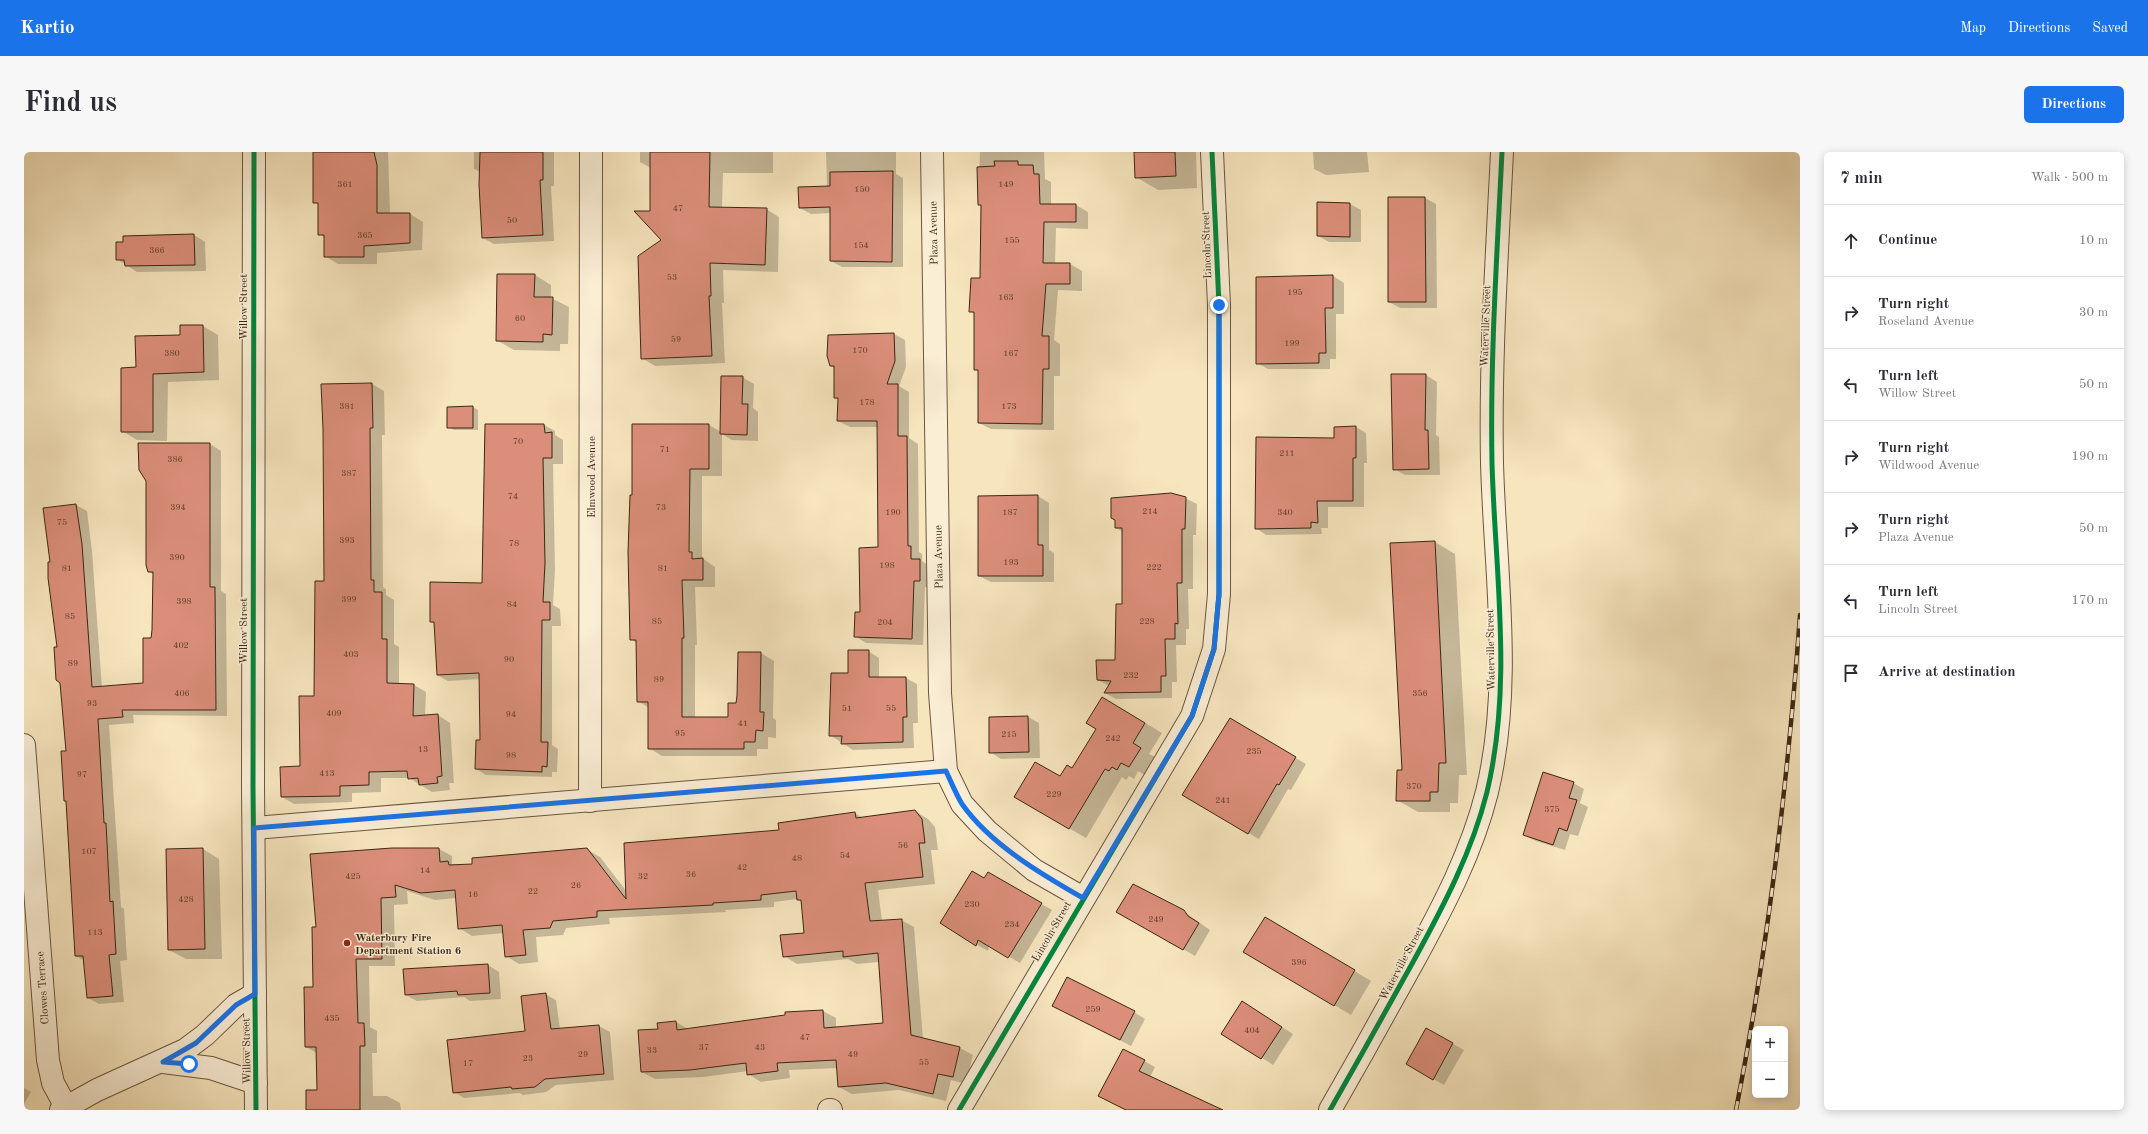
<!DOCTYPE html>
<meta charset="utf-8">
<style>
:root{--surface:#fff;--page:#f7f7f7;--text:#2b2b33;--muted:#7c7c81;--line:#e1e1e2;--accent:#1a73e8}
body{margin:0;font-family:"Old Standard TT",serif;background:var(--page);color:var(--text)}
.controls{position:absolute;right:12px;bottom:12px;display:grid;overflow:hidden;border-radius:6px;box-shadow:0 2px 10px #0003}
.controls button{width:36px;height:36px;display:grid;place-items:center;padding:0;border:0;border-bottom:1px solid var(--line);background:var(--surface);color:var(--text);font:20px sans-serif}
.stop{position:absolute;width:12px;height:12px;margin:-9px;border:3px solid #1a73e8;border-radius:50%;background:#fff}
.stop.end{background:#1a73e8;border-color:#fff;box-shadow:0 1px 4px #0008}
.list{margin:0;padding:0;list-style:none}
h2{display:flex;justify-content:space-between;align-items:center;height:52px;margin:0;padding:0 16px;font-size:17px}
h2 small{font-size:13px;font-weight:400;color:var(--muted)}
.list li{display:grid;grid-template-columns:26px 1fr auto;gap:12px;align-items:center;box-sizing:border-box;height:72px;padding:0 16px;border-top:1px solid var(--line)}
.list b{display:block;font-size:15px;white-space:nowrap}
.list p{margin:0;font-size:13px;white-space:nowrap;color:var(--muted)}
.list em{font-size:13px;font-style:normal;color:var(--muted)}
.icon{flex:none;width:22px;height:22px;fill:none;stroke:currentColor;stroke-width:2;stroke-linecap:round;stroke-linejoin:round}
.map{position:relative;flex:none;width:1776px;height:958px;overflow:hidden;border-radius:6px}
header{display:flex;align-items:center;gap:24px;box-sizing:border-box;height:56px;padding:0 20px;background:var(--accent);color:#fff}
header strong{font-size:19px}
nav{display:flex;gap:22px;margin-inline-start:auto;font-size:14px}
.intro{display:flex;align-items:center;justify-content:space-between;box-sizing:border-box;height:96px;padding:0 24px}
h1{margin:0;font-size:28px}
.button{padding:10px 18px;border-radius:6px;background:var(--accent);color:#fff;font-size:14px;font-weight:700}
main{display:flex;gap:24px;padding:0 24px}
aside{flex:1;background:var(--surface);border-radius:6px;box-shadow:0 2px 10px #0003}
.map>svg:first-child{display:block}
</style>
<header>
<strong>Kartio</strong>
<nav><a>Map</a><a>Directions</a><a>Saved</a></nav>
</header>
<div class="intro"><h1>Find us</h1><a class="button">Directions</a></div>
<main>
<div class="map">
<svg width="1776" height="958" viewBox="0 0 1776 958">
<rect width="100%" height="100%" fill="#f7e5be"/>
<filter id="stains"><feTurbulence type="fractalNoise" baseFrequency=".005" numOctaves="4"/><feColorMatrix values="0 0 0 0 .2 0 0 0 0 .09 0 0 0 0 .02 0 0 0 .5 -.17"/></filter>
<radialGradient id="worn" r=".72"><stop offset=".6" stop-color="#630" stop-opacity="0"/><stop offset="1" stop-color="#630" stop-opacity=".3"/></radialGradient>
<g fill="#0003">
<path d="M290 0H364L366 62H386L399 70 398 98 353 101V112H314L301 104V85L295 82V53L290 50Z"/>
<path d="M450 0H530V34H527L530 89 470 92 459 86 457 20 450 17Z"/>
<path d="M616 0H749V21H699L698 56 742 57 755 65 754 120 699 118 700 151H698L701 211 631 214 618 206 639 88 627 60V16L616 10Z"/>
<path d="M802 0H872V22L879 26V115H818L807 109V61L787 62 776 56 803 35Z"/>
<path d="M956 0H1020L1021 27 1027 30V53H1052L1064 60V77L1032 76 1031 112H1046L1058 119V139L1034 138 1030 188 1036 192V224H1030V278L967 277 955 271V220L951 217V162L946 159 957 127 958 54 954 52Z"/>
<path d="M1111 0H1172L1173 36 1134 38 1112 25Z"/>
<path d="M1289 0H1343L1345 20 1302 23 1290 17Z"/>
<path d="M1401 46 1412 52 1413 156H1376L1365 150Z"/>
<path d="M1326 52 1337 58V90H1305L1294 84Z"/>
<path d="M170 83 181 90 182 119 113 120 93 107Z"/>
<path d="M511 123 527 133V146L545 155 544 192H536V199L490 198 474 189Z"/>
<path d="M1309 124 1320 131V162H1312V207H1306V217H1244L1233 211Z"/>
<path d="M179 174 194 183 195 228 144 230 143 289 113 288 98 279 113 216 157 184Z"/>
<path d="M870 182 881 188 882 215 875 234 885 240V286L894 292 895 400 898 402V409L907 415V435H901L899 493 842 491 831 484 855 396 854 275H826L814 269 815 248 811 246V216L806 214Z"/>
<path d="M1368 223H1402L1413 230 1412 283 1415 285 1416 323H1381L1370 317Z"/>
<path d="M718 225 730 232 729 256 734 260V289L708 288 698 282V324H678V406L691 415V435H671L673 493H671V566H705L737 501 750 509 749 566 752 568V586L744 585V597H733V604H638L625 596V556L614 549 613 491 607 487 605 400 685 273 697 280Z"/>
<path d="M348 232 360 239 361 283H358L359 435 362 437V443L370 448V492L375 495V533H390L402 540 401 564 414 563 426 571 430 631H425L426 638 408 640 385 626H357V640L328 641V650L270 652 258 645 277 615 291 545 301 430Z"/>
<path d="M449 255 454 258V278H430L424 275Z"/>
<path d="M462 273H520L531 279V283L539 288V312H529L531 418 529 453 536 457 537 474H528V593L534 597 533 620H528V625L462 623 452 617 457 589 456 527 424 529 413 523 411 472 407 470 459 432Z"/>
<path d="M1332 275 1342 281 1343 311H1340V355H1304V376H1297L1298 382 1242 383 1232 376 1311 287Z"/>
<path d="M115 292H186L197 299V439L202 442 203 564 109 563 110 571 85 573 97 755 100 757 103 808 96 809 100 850 75 852 64 846 61 809 52 804 42 649 41 648 43 600 27 411 20 357 52 353 63 359 68 399 78 536 120 532 128 487 130 423 124 419 123 329Z"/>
<path d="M1014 344 1025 351V398L1030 401V430H967L955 424Z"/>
<path d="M1161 346 1173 352 1172 383H1169V437H1164L1165 477H1162V493H1152L1153 530H1148V546L1092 547 1081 541 1085 534 1074 528 1092 509 1099 453V380L1092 376Z"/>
<path d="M1411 390 1431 402 1443 623H1435L1434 651H1426V660H1394L1373 648Z"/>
<path d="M844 499 855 506V526H882L893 532 894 571H889L890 596 829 598 806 583 825 522Z"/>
<path d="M1095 555 1138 581 1125 602 1133 606 1122 624 1114 619 1110 627 1105 624 1102 628 1098 625 1062 686 991 645 1036 626 1048 618Z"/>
<path d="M1004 565 1015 571 1016 606 977 607 966 600Z"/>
<path d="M1206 568 1282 612 1267 638 1264 637 1235 687 1159 643Z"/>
<path d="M1549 631 1560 637 1556 651 1564 655 1554 684 1546 682 1541 698 1512 689 1500 683Z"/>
<path d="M891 659 904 667 911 675 914 698H907L911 732 854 738 858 769 877 768 890 775 899 887 936 896 949 903 942 932 927 928 922 949 875 938 828 942 815 935 814 916 765 918 766 926 737 930 724 922V919L679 925 631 927 618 920 635 878 652 870 664 877 799 859 812 866V876L860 871 855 810 833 812 824 807 773 812 760 804 781 782 778 750 773 747 750 750V755L701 758 702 760 585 766 586 772 542 776 539 783 512 785 514 810 495 812 482 804 480 781 448 784 435 776 432 746 411 748 383 739 384 752 370 753 371 814H345L346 875 353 879V901H348L349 944H363L376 951 377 958H283L294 939 293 901 282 895 290 836 293 776 415 697 428 704V712L431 714 449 713 562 697 576 705 603 740 756 679 831 661 839 666Z"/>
<path d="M179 697 195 707 198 807H162L145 798Z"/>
<path d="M964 722 1028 758 996 811 965 793 964 799 917 771 961 727Z"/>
<path d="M1094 759H1159L1186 778 1171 804Z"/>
<path d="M1258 775 1347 829 1327 863 1220 800Z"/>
<path d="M464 813 475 820 477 847 446 849 440 845 393 849 382 843Z"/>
<path d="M521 842 532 848 536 877 575 874 586 880 590 928 532 933 522 940 499 943 496 941 440 946 430 940 502 880Z"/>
<path d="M1029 854 1110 860 1121 867 1107 894Z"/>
<path d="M1229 857 1269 882 1249 913 1199 881Z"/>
<path d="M1403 877 1440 898 1420 933 1383 912Z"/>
<path d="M1120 909 1131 915 1126 925 1193 958H1103L1087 950Z"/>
<path d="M0 936 7 940 0 952Z"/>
</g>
<g fill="#db8e7a" stroke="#3c2713">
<path d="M289 0H350L353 13V61H386V91L340 94V105H300V83H294V51H289Z"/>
<path d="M456 0H519V28H516L519 83 458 86 455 33Z"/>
<path d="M626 0H686L685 55 743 56 741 113 686 111 687 144H685L688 204 617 207 614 104 637 88 610 59H626Z"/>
<path d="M1110 0H1151L1152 24 1111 26Z"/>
<path d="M970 9H994V13H1009L1010 22H1015L1016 52H1052V70H1020L1019 111H1046V132H1022L1018 184H1025V217H1019L1018 272 954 271V218H950V160H945L947 126H956L957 53H954L953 15 971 14Z"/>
<path d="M869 19 868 110 806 109V55L775 56 774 35 806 34V20Z"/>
<path d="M1364 45H1401L1402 150H1364Z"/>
<path d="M1293 50 1326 51V85L1293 84Z"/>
<path d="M170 82 171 113 101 114 100 108H92V90H99V84Z"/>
<path d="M473 122H511L510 145H529L528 183 519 182V190L472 189Z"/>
<path d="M1309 123V156H1301L1302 201H1295V211L1232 212V125Z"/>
<path d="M156 173H179L180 220 129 222V280H97V216L112 215 111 184 156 183Z"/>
<path d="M870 181 871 209 863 232H874V284H883L884 394H887V407H896V429H890L888 487 830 485 831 460H836L835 396 854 395 853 269H813L814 246H810V214H806L803 204 804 183Z"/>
<path d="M1367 222H1402L1401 278H1404L1405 317 1369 318Z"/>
<path d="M697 224H719L718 252H724L723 283 696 282Z"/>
<path d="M348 231 349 276H346L347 428H350V440H358V487H363V531L390 532 389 564 414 562 418 624 413 625 414 631 395 633 394 626 384 627 383 619 345 620V633L316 634V644L257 645 256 615 276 614 275 544H290L291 429H300L299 277 297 232Z"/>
<path d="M449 254V276H423V255Z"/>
<path d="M461 272H520L521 281 528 280V306H519L521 411 519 450H526V468H518L517 590H524L523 615 518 614V620L451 617 452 588H456L455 521 413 523 410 470H406V430L458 431Z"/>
<path d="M608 272H685V317H666L665 400H668V407L679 406V428H658L660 486H658V565H704V551H712L713 544 714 500H737L736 560H740L739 579 732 578 731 590H720V597H624V550H613L612 488H606L604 400 606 343H608Z"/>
<path d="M1332 274V306H1329V349H1293L1294 371 1287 370V376L1231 377 1232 285 1310 286V275Z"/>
<path d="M114 291H186V435H191L192 558H98L99 565 74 567 80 671H82L86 750 89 749 92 802 85 803 89 844 63 846 59 804H51L42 649H40L37 599H42L36 531 32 528 30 495H33L24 426V410H26L19 356 52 352 58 392 68 535 119 531V486H127L128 478 129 420H124L122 413V329L115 318Z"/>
<path d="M1147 341 1162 345 1161 377H1158V431H1153L1154 472 1151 471V487H1141L1142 524H1137V540L1080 541 1087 529 1073 528 1072 508H1091L1092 452H1098V376H1091V368L1087 366V346Z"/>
<path d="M1014 343V393H1019V424H954V344Z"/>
<path d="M1411 389 1422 611H1415L1414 640H1406V649H1372L1373 618H1378L1366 391Z"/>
<path d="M824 498H845V525H882L883 565H879V590L817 592 818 584H805L807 521H824Z"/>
<path d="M1078 545 1121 571 1109 591 1117 596 1105 615 1097 611 1093 618 1088 615 1085 619 1081 617 1045 677 990 645 1011 610 1036 624 1043 613 1048 616 1072 577 1062 571Z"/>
<path d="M1004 564 1005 600 965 601V565Z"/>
<path d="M1206 566 1272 605 1255 633 1253 632 1224 682 1158 643Z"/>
<path d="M1519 620 1550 630 1545 646 1553 648 1543 679 1535 676 1529 693 1499 683Z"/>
<path d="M891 658 898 667 901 691H895L899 725 841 731 846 769 878 767 887 883 936 895 929 925 914 922 909 942 862 931 814 935 812 908 753 911 754 919 723 923 722 911 666 918 617 920 614 878 634 877 633 871 652 869 653 878 761 863V860L799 858 800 876 859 871 854 801 819 805V799L759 805 756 783 780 781 777 748H773L772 739 737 743V748L689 751V753L573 759V765L529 769 526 776 499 778 502 803 481 805 478 773 434 777 431 738 397 741 371 733 372 745 357 746 358 807H332L334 871H340L341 894H336V958H282V938H293L292 895H281L280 835H289L288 775H292L286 702 368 696H415L416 710 424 709 425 713 448 712V706L563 696 602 747 600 691 755 678 754 671 831 660 832 666Z"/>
<path d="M179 696 181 797 144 798 142 697Z"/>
<path d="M948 719 960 726 964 720 1018 751 984 806 954 788 952 794 916 771Z"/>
<path d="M1109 732 1160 758 1164 764 1175 771 1159 798 1092 760Z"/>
<path d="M1241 765 1331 818 1310 854 1219 800Z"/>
<path d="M464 812 466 841 434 843 433 839 381 843 379 817Z"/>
<path d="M1043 825 1111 859 1096 888 1028 854Z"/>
<path d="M522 841 527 877 575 873 580 922 521 927 511 935 488 937 487 935 429 941 423 888 501 879 497 844Z"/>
<path d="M1218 849 1258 875 1237 907 1197 882Z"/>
<path d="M1402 876 1429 891 1409 928 1382 912Z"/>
<path d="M1099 897 1121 908 1115 919 1199 958H1102L1074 944Z"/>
</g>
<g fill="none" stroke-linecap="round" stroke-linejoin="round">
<g stroke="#6b563e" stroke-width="24">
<g id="minor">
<path d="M230 0 229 635 232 958"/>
<path d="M908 0 916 541 922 619 938 652 963 679 1010 718 1059 746"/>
<path d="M0 593 24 908 29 931 42 955"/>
<path d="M566 649 567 0"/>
<path d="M230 676 922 619"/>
<path d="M139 910 187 916 232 931"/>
<path d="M37 958 73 938 161 898 181 883 212 853 231 842"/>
<path d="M805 958H807"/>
<path d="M935 958 1168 564 1190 497 1195 442V153L1188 0"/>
<path d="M1306 958C1334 909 1362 859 1389 810 1419 755 1448 700 1463 640 1489 531 1471 421 1468 311 1466 207 1473 103 1478 0"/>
</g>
</g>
<use href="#minor" stroke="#faeed5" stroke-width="22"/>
<g stroke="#3c2713" stroke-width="4.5">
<path id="rail" d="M1712 958C1744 795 1764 629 1776 463"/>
</g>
<use href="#rail" stroke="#faeed5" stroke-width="3" stroke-dasharray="9" stroke-linecap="butt"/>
<g stroke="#faeed5" stroke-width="8">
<g id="cycleway">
<path d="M230 0 229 635 232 958"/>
<path d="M935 958 1168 564 1190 497 1195 442V153L1188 0"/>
<path d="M1306 958C1334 909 1362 859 1389 810 1419 755 1448 700 1463 640 1489 531 1471 421 1468 311 1466 207 1473 103 1478 0"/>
</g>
</g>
<use href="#cycleway" stroke="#00873e" stroke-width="5"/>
</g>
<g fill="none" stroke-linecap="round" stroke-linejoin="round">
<path stroke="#1a73e8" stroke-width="5" d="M165 912 139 910 172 891 212 853 231 842 230 676 922 619C927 630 932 642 938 652 966 692 1017 722 1059 746L1168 564 1190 497 1195 442V153"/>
</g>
<circle fill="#8f2418" stroke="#faeed5" stroke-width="1.5" cx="323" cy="791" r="4"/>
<g text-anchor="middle" stroke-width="3" stroke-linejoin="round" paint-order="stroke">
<g font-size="9" fill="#64412d">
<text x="321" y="35">361</text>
<text x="982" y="35">149</text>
<text x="838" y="40">150</text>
<text x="654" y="59">47</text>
<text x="488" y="71">50</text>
<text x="341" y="86">365</text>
<text x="988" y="91">155</text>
<text x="837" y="96">154</text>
<text x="133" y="101">366</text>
<text x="648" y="128">53</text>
<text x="1271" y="143">195</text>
<text x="982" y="148">163</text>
<text x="496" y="169">60</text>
<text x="652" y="190">59</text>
<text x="1268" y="194">199</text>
<text x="836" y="201">170</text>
<text x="148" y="204">380</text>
<text x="987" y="204">167</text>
<text x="843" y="253">178</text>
<text x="323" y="257">381</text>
<text x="985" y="257">173</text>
<text x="494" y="292">70</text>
<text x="641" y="300">71</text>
<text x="1263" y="304">211</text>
<text x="151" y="310">386</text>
<text x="325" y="324">387</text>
<text x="489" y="347">74</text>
<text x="154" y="358">394</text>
<text x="637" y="358">73</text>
<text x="1126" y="362">214</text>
<text x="869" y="363">190</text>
<text x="986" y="363">187</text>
<text x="1261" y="363">340</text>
<text x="38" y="373">75</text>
<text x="323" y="391">393</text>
<text x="490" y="394">78</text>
<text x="153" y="408">390</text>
<text x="987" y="413">193</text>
<text x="863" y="416">198</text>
<text x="1130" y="418">222</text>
<text x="43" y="419">81</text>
<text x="639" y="419">81</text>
<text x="325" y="450">399</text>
<text x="160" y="452">398</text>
<text x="488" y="455">84</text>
<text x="46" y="467">85</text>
<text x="633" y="472">85</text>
<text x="1123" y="472">228</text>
<text x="861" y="473">204</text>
<text x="157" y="496">402</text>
<text x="327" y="505">403</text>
<text x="485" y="510">90</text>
<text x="49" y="514">89</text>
<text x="1107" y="526">232</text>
<text x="635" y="530">89</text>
<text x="158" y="544">406</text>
<text x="1396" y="544">356</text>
<text x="68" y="554">93</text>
<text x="823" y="559">51</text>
<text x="867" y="559">55</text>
<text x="310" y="564">409</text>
<text x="487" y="565">94</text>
<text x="719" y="574">41</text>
<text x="656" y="584">95</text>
<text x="985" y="585">215</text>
<text x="1089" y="589">242</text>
<text x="399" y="600">13</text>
<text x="1230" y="602">235</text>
<text x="487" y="606">98</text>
<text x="303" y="624">413</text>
<text x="58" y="625">97</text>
<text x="1390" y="637">370</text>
<text x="1030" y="645">229</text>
<text x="1199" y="651">241</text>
<text x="1528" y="660">375</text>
<text x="879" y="696">56</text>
<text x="65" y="702">107</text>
<text x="821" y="706">54</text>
<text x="773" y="709">48</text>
<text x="718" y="718">42</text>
<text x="401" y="721">14</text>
<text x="667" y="725">36</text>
<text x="329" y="727">425</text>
<text x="619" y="727">32</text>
<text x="552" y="736">26</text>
<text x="509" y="742">22</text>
<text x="449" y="745">16</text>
<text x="162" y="750">428</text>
<text x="948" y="755">230</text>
<text x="1132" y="770">249</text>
<text x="988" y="775">234</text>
<text x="71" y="783">113</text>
<text x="1275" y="813">396</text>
<text x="1069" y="860">259</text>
<text x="308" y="869">435</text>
<text x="1228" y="881">404</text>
<text x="781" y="888">47</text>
<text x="680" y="898">37</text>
<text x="736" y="898">43</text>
<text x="628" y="901">33</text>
<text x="559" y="905">29</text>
<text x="829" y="905">49</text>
<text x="504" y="909">23</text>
<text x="900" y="913">55</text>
<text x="444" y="914">17</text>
</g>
<g font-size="11" fill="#3c2713" stroke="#faeed5">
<text transform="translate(909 81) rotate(-91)" y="4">Plaza Avenue</text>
<text transform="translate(1182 93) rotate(-92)" y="4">Lincoln Street</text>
<text transform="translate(219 155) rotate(-90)" y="4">Willow Street</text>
<text transform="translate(1461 174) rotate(-88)" y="4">Waterville Street</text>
<text transform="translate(567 325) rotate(-90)" y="4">Elmwood Avenue</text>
<text transform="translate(914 405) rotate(-91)" y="4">Plaza Avenue</text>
<text transform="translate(219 479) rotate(-90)" y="4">Willow Street</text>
<text transform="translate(1466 498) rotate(-91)" y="4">Waterville Street</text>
<text transform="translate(1027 779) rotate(-60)" y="4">Lincoln Street</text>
<text transform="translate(1377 811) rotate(-62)" y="4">Waterville Street</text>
<text transform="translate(18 836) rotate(-94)" y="4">Clowes Terrace</text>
<text transform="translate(222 899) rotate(-91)" y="4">Willow Street</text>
</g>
<g font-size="11" font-weight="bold" fill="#3c2713" stroke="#faeed5" text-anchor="start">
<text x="331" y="789">Waterbury Fire<tspan x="331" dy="13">Department Station 6</tspan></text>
</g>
</g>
<rect width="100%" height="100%" filter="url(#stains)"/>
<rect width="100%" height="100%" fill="url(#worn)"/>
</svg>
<div class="controls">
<button>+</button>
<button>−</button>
</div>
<div class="stop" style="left:165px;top:912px"></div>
<div class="stop end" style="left:1195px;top:153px"></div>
</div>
<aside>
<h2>7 min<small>Walk · 500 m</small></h2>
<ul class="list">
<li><svg class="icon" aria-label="ahead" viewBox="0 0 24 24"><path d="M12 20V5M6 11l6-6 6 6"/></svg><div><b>Continue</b></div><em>10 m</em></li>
<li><svg class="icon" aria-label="right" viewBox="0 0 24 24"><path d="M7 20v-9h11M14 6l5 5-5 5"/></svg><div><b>Turn right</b><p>Roseland Avenue</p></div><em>30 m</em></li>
<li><svg class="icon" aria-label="left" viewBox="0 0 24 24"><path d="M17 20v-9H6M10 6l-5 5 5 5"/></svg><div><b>Turn left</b><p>Willow Street</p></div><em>50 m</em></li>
<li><svg class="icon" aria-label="right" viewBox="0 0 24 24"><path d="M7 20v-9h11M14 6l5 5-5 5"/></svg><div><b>Turn right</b><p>Wildwood Avenue</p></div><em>190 m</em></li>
<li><svg class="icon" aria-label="right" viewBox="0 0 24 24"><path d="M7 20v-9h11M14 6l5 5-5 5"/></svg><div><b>Turn right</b><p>Plaza Avenue</p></div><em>50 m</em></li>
<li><svg class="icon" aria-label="left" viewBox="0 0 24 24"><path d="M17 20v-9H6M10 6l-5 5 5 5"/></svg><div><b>Turn left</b><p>Lincoln Street</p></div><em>170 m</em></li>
<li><svg class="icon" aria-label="arrive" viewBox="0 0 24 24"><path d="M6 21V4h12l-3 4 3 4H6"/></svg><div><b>Arrive at destination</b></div></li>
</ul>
</aside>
</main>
